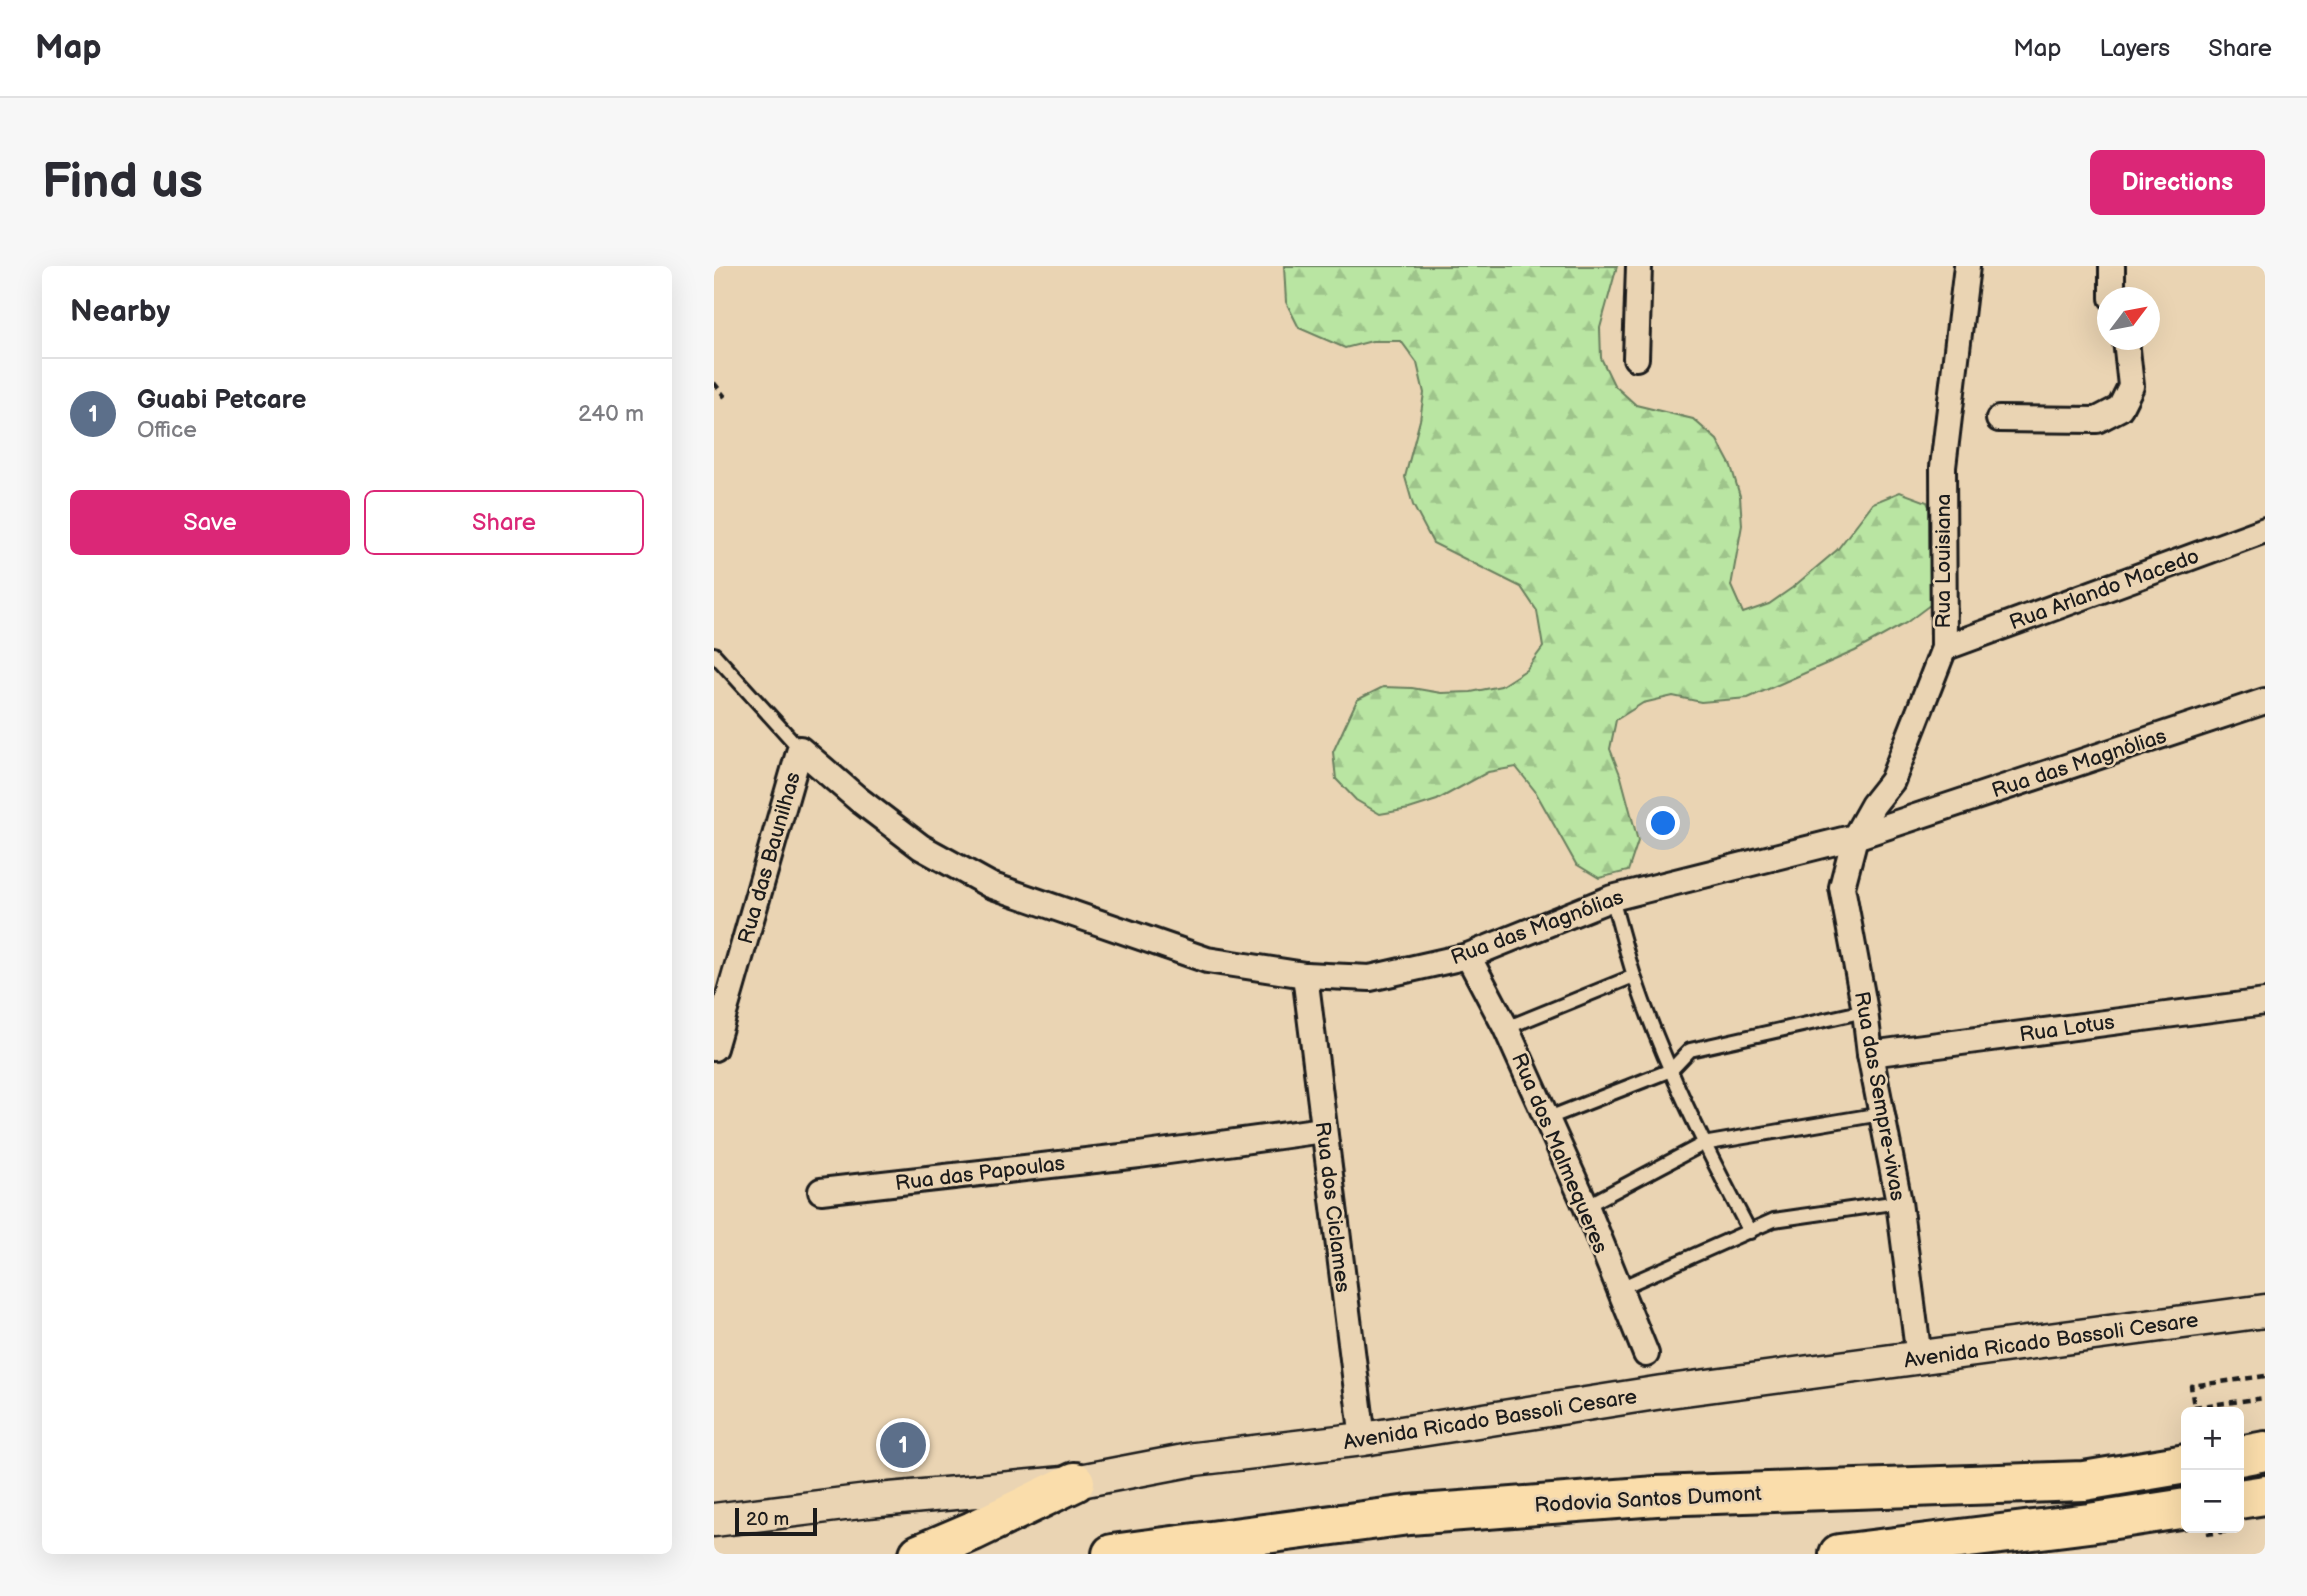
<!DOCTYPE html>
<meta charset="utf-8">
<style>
:root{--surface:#fff;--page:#f7f7f7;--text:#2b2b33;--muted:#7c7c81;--line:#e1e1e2;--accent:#db2777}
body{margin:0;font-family:"Balsamiq Sans",sans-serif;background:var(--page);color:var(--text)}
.controls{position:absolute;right:21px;bottom:21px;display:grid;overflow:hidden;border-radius:10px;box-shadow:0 7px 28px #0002}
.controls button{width:63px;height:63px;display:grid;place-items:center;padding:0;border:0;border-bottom:2px solid var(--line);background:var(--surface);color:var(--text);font:35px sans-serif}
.compass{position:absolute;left:1383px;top:21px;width:63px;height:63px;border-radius:50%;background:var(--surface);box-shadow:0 7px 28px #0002;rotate:58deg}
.scale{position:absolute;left:21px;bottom:18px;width:82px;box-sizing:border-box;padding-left:7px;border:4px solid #1c1c1c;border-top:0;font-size:19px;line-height:24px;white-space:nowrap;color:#1c1c1c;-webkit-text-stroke:5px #ead4b3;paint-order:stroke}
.you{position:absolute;left:950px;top:558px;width:24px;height:24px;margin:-18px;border:5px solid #fff;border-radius:50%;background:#1a73e8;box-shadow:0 0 0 10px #1a73e833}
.badge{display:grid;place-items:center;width:46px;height:46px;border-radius:50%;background:var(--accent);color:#fff;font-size:23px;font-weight:700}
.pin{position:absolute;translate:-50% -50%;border:4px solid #fff;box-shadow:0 2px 7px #0006}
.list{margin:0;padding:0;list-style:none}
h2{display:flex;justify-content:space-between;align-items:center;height:91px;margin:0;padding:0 28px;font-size:30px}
h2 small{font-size:23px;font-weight:400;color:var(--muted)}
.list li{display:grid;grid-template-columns:46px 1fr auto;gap:21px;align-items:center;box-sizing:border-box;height:112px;padding:0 28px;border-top:2px solid var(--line)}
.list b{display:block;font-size:26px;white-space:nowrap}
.list p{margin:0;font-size:23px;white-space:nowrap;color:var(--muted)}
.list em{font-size:23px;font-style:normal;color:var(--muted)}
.actions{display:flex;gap:14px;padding:21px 28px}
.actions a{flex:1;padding:16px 0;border:2px solid var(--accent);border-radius:10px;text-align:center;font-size:24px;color:var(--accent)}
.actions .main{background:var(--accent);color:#fff}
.map{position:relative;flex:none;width:1551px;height:1288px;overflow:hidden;border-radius:10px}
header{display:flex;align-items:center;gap:42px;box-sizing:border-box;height:98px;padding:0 35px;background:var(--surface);border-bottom:2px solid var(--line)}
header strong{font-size:33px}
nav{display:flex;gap:38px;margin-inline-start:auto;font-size:24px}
.intro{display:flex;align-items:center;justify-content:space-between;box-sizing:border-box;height:168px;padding:0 42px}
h1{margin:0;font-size:49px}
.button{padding:18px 32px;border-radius:10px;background:var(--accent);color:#fff;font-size:24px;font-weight:700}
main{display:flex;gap:42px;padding:0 42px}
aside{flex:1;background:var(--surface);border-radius:10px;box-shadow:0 7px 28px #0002}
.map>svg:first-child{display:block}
</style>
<header>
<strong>Map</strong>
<nav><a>Map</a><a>Layers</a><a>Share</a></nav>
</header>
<div class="intro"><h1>Find us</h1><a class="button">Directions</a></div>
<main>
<aside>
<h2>Nearby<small></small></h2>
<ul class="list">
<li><span class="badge" style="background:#5c6f8a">1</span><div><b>Guabi Petcare</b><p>Office</p></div><em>240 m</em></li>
</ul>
<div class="actions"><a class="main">Save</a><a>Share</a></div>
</aside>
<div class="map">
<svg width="1551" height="1288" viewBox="0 0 1551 1288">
<defs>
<pattern id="forest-firs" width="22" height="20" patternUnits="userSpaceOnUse" patternTransform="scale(1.75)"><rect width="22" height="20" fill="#b9e5a2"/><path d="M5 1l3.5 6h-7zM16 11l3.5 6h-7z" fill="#9ec48b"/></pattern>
</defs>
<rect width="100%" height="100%" fill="#ead4b3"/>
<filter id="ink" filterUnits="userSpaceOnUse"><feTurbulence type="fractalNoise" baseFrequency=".0143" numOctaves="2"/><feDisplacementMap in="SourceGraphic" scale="14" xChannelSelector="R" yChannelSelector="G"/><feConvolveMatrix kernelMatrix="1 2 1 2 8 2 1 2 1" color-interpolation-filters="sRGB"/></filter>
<g filter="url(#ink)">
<path fill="url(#forest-firs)" stroke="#6a805f" stroke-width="2" d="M570 0H903L886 62 887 92 900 119 922 139 979 153 1003 174 1017 200 1026 230 1028 259 1017 320 1029 347 1055 338 1078 322 1123 284 1159 237 1186 226 1213 236 1233 279 1227 308 1216 339 1192 357 1141 385 1034 432 987 436 959 430 929 437 902 454 896 483 907 511 924 575 914 605 885 612 862 598 821 525 802 501 774 506 723 534 695 543 666 548 642 534 622 513 619 486 643 434 669 421 698 422 727 427 757 426 787 420 812 404 829 381 823 345 807 321 719 277 699 239 691 211 706 154 710 127 703 97 687 75H658L631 82 585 62 572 36Z"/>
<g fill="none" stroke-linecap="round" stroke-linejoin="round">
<g stroke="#1c1c1c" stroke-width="18">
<g id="service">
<path d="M0 388 86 483"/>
<path d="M898 632C905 658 912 684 920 710 950 799 992 883 1036 966"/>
<path d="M792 762 920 710"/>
<path d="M832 853 957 804 976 784 1151 745"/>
<path d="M872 940 989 878 1167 848"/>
<path d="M904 1023 1060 954 1185 936"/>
</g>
</g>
<g stroke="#1c1c1c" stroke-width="30">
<g id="minor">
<path d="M1398 0V32"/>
<path d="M922 92 925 0"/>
<path d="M1285 153 1383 154 1406 142 1417 120 1412 74"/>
<path d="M1230 382 1551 264"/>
<path d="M754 690 792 762 872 940 932 1088"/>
<path d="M591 709 649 1173"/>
<path d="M0 782 86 483 144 533 207 581 276 619 493 694 591 709 656 712 754 690 898 632 1141 571 1551 435"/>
<path d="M1156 788 1551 736"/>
<path d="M107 925 425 889 609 864"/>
<path d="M1205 1092 1185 936 1156 788 1151 745 1128 621 1141 571 1159 539 1178 515 1230 382 1229 201 1253 0"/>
</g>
</g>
<g stroke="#1c1c1c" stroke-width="37">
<path id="tertiary" d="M0 1254 154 1235 361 1216 481 1193 649 1173 948 1126 1551 1045"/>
</g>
<g stroke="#1c1c1c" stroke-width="44">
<g id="motorway">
<path d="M1525 1190 1551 1185"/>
<path d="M1525 1233 1551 1229"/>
<path d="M205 1288 259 1265 361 1216"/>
<path d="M398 1288 695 1249 942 1230 1370 1215 1472 1198"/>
<path d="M1125 1288 1375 1257 1472 1242"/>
</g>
</g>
<g stroke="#1c1c1c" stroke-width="4.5" stroke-dasharray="7 5" stroke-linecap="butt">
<path d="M0 117 11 131"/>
<path d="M1551 1110 1477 1120 1480 1141 1551 1132"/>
<path d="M1493 1268 1515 1265"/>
</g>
<use href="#service" stroke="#ead4b3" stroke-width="12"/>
<use href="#minor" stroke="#ead4b3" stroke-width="24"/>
<use href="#tertiary" stroke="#ead4b3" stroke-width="32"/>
<use href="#motorway" stroke="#faddab" stroke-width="38"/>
</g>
</g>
<g text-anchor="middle" stroke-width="5" stroke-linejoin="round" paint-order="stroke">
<g font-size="21" fill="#1c1c1c" stroke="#ead4b3">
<text transform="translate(1229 295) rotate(-90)" y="7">Rua Louisiana</text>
<text transform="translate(1390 323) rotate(-20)" y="7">Rua Arlando Macedo</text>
<text transform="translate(1365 497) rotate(-18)" y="7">Rua das Magnólias</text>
<text transform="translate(55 592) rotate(-74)" y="7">Rua das Baunilhas</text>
<text transform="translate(823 661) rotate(-20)" y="7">Rua das Magnólias</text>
<text transform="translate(1353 762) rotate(-8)" y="7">Rua Lotus</text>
<text transform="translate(1166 830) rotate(80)" y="7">Rua das Sempre-vivas</text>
<text transform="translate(846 887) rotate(67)" y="7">Rua dos Malmequeres</text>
<text transform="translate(266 907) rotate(-7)" y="7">Rua das Papoulas</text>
<text transform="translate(619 941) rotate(83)" y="7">Rua dos Ciclames</text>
<text transform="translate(1337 1074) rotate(-8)" y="7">Avenida Ricado Bassoli Cesare</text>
<text transform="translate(776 1153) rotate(-9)" y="7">Avenida Ricado Bassoli Cesare</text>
<text transform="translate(934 1233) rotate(-3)" y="7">Rodovia Santos Dumont</text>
</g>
</g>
</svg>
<div class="controls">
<button>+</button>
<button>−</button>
</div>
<svg class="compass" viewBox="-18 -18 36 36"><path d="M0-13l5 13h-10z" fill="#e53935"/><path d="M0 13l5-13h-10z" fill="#7c7c81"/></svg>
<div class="scale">20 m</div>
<div class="you"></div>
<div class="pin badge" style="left:189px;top:1179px;background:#5c6f8a">1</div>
</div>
</main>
